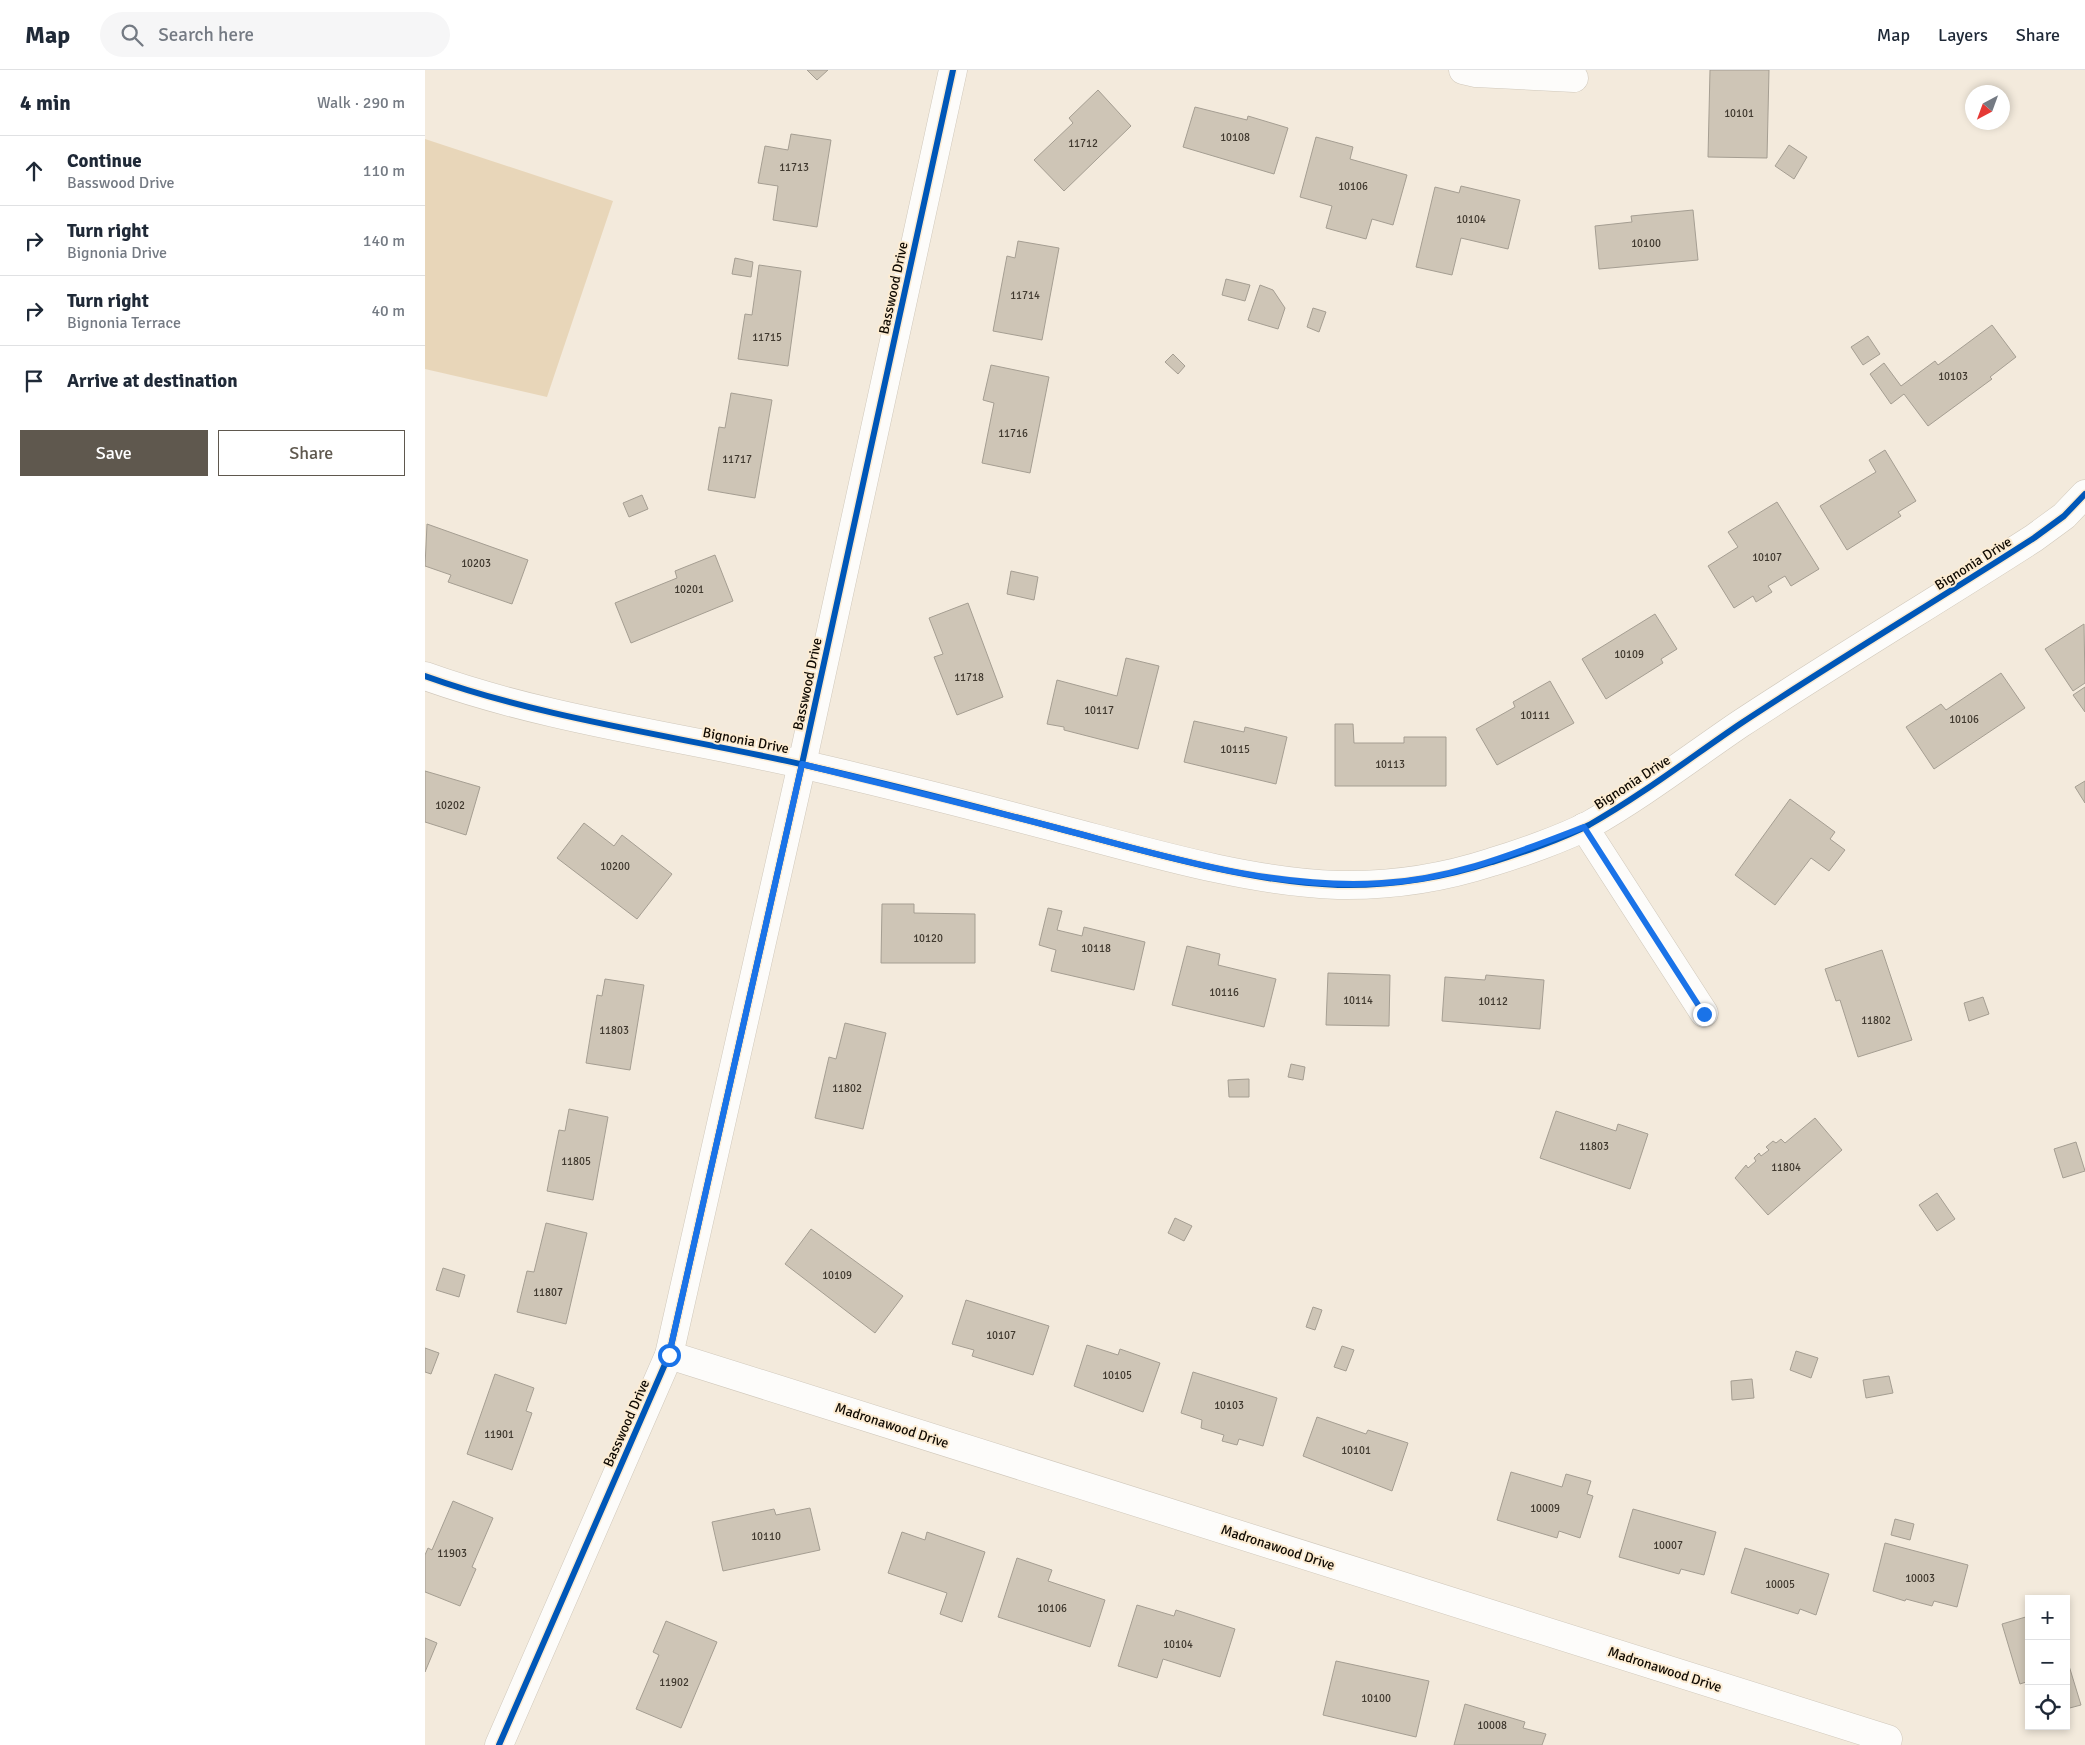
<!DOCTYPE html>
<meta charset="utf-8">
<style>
:root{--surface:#fff;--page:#f6f6f7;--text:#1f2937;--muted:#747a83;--line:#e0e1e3;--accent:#5f584e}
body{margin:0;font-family:Signika,sans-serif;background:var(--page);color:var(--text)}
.controls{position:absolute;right:15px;bottom:15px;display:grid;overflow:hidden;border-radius:0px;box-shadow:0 2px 8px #0003}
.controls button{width:45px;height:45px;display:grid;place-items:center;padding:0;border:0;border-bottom:1px solid var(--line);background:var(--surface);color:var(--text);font:25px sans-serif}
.compass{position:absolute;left:1540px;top:15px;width:45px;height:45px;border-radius:50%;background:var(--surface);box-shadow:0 2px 8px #0003;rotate:221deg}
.stop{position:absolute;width:15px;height:15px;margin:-11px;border:4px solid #1a73e8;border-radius:50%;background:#fff}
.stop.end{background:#1a73e8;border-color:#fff;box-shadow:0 1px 5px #0008}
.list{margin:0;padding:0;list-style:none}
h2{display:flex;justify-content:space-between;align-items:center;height:65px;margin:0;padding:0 20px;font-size:21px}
h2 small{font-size:16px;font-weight:400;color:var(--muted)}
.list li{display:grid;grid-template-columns:32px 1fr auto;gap:15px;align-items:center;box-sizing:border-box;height:70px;padding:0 20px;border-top:1px solid var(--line)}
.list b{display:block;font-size:19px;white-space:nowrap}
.list p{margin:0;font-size:16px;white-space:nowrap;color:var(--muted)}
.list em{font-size:16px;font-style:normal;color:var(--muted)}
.actions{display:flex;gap:10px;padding:15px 20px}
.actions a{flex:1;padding:11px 0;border:1px solid var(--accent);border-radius:0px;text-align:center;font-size:18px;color:var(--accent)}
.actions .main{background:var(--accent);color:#fff}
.icon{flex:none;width:28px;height:28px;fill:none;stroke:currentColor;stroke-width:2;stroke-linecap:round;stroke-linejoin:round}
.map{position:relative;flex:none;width:1660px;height:1675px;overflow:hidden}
header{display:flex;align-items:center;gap:30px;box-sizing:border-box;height:70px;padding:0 25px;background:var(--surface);border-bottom:1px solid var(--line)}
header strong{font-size:24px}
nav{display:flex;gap:28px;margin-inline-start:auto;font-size:18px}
.search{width:350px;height:45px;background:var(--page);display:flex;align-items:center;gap:12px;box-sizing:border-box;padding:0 18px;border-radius:28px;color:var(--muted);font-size:19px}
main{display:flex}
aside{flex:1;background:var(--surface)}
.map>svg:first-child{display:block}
</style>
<header>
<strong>Map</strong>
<div class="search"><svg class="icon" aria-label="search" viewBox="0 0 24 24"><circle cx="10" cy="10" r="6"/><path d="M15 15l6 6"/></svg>Search here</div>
<nav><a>Map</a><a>Layers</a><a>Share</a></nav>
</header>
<main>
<aside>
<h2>4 min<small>Walk · 290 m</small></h2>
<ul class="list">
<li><svg class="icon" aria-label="ahead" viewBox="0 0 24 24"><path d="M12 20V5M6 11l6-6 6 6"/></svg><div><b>Continue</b><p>Basswood Drive</p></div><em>110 m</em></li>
<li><svg class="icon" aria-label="right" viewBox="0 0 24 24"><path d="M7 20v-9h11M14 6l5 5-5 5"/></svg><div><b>Turn right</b><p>Bignonia Drive</p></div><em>140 m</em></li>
<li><svg class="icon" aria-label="right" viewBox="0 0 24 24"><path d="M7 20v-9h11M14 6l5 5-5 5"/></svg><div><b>Turn right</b><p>Bignonia Terrace</p></div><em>40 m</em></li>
<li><svg class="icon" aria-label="arrive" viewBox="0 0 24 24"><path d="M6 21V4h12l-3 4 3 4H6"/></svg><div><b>Arrive at destination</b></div></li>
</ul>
<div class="actions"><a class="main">Save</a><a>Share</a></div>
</aside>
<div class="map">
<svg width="1660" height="1675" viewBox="0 0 1660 1675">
<rect width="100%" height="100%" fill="#f3eadc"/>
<path fill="#e8d6b9" d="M0 69 188 131 122 327 0 299Z"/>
<g fill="#cec5b6" stroke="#a59e92">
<path d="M382 0H403L392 10Z"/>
<path d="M1285 0H1344L1342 88 1283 87Z"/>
<path d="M673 20 706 56 639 121 609 90 648 53 644 48Z"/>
<path d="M770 37 822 50 823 46 863 58 849 104 758 77Z"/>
<path d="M366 64 406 70 392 157 348 150 353 116 333 113 340 76 363 80Z"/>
<path d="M891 67 928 77 925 89 982 105 968 155 947 149 941 169 901 158 907 136 875 127Z"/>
<path d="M1364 75 1382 87 1369 109 1350 96Z"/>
<path d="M1036 116 1095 130 1083 179 1036 168 1027 205 991 197 1010 117 1034 123Z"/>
<path d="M1268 140 1273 190 1174 199 1170 156 1207 152 1206 146Z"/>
<path d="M593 171 634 178 617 270 568 261 582 186 590 188Z"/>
<path d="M310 188 328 192 326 207 307 204Z"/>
<path d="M334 195 376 201 363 296 313 289 320 244 327 245Z"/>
<path d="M801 209 825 215 820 231 797 225Z"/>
<path d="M835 215 848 220 860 238 853 259 823 250Z"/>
<path d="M888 238 901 242 894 262 882 257Z"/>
<path d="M1567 255 1591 287 1565 307 1567 309 1503 356 1479 324 1466 334 1445 304 1459 293 1476 316 1510 291 1513 295Z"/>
<path d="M1443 266 1455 284 1438 295 1426 277Z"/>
<path d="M748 284 760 296 753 304 740 292Z"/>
<path d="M566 295 624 307 605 403 557 393 569 333 558 330Z"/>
<path d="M306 323 347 330 330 428 283 420 294 357 300 358Z"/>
<path d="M1460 380 1491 431 1473 442 1476 446 1422 480 1395 436 1451 402 1444 390Z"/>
<path d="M217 425 223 439 204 447 198 433Z"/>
<path d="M1352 432 1394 499 1366 516 1360 506 1343 516 1347 522 1331 532 1328 526 1309 538 1283 496 1313 477 1303 462Z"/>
<path d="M2 454 103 490 87 534 23 512 26 505 0 496Z"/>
<path d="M290 485 308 531 206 573 190 533 252 508 250 501Z"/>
<path d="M586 501 613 507 609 530 582 524Z"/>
<path d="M543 533 578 627 532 645 509 587 518 584 504 548Z"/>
<path d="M1230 544 1252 579 1236 589 1238 593 1181 629 1157 589Z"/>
<path d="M1659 554 1660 613 1648 621 1620 579Z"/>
<path d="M701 588 734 596 713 679 639 660V657L622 654 632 610 692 626Z"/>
<path d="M1576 603 1600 638 1509 699 1481 657 1516 634 1521 640Z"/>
<path d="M1125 611 1149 653 1072 695 1051 659 1090 637 1088 632Z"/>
<path d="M1660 617V642L1648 625Z"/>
<path d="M769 651 819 662 820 657 862 667 851 714 759 692Z"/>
<path d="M910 654H928L929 673H979V667H1021V716H910Z"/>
<path d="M0 701 55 717 41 765 0 752Z"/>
<path d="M1660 711V733L1650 717Z"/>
<path d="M1365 729 1410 762 1405 769 1420 780 1404 801 1386 788 1350 835 1310 805Z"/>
<path d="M159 753 189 776 197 765 247 804 212 849 132 788Z"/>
<path d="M457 834H489V843L550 844V893H456Z"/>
<path d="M623 838 637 841 632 860 657 866 659 857 720 872 709 920 626 901 631 880 614 875Z"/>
<path d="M762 876 795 884 793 895 851 909 839 957 747 935Z"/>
<path d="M1457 880 1487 970 1433 987 1415 930 1411 931 1400 899Z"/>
<path d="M903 903 965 905 964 956 901 955Z"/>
<path d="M1061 905 1119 910 1115 959 1017 951 1020 907 1060 910Z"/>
<path d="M180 909 219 915 205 1000 161 993 172 925 177 926Z"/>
<path d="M1558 927 1564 944 1544 951 1539 933Z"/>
<path d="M420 953 461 963 438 1059 390 1048 404 987 411 989Z"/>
<path d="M866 994 880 997 878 1010 863 1007Z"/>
<path d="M824 1009V1027H804L803 1010Z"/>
<path d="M144 1039 183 1047 168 1130 122 1121 134 1060 140 1061Z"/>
<path d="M1131 1041 1191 1061 1193 1054 1223 1064 1205 1119 1115 1088Z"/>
<path d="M1390 1048 1417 1080 1343 1145 1310 1108 1321 1095 1323 1098 1331 1091 1329 1088 1334 1083 1336 1086 1344 1080 1341 1077 1348 1071 1351 1073 1356 1069 1360 1073Z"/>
<path d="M1651 1072 1660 1101 1638 1108 1629 1079Z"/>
<path d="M1512 1123 1530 1149 1512 1161 1494 1135Z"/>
<path d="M750 1148 767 1156 759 1171 743 1163Z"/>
<path d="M121 1153 162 1163 141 1254 92 1242 102 1201 109 1202Z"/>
<path d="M386 1159 478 1226 450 1263 360 1194Z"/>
<path d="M18 1198 40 1205 34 1227 11 1220Z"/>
<path d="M541 1230 624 1256 608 1305 547 1286 549 1280 527 1274Z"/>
<path d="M888 1237 897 1240 890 1260 881 1257Z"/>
<path d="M662 1275 693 1285 695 1279 735 1293 718 1342 649 1316Z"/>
<path d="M917 1276 929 1280 921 1301 909 1297Z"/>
<path d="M0 1278 14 1283 6 1304 0 1302Z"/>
<path d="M1371 1281 1393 1288 1386 1308 1365 1300Z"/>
<path d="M768 1302 852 1328 838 1376 814 1369 812 1375 797 1371 799 1365 776 1358 777 1350 756 1343Z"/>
<path d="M70 1304 109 1318 101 1341 107 1343 87 1400 42 1384Z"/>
<path d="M1464 1306 1468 1323 1441 1328 1438 1310Z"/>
<path d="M1327 1309 1329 1328 1307 1330 1306 1311Z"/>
<path d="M892 1347 941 1364 943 1360 983 1373 967 1421 878 1386Z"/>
<path d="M1086 1402 1137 1417 1141 1404 1166 1411 1162 1424 1168 1426 1155 1468 1134 1461 1132 1468 1072 1450Z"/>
<path d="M28 1431 68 1448 47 1497 51 1499 35 1536 0 1522V1485L3 1478 7 1480Z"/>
<path d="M385 1438 395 1480 298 1501 287 1452 349 1439 351 1445Z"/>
<path d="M1208 1439 1291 1462 1279 1505 1256 1499 1254 1504 1194 1487Z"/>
<path d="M1470 1449 1489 1454 1485 1470 1466 1465Z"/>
<path d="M477 1462 500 1470 502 1462 560 1482 537 1552 515 1544 522 1523 463 1503Z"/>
<path d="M1460 1473 1543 1495 1532 1537 1509 1531 1507 1536 1481 1529 1480 1531 1448 1521Z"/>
<path d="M1320 1478 1404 1504 1391 1545 1375 1539 1373 1544 1306 1523Z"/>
<path d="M592 1488 627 1500 623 1511 680 1530 665 1577 573 1547Z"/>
<path d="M712 1535 749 1546 751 1540 810 1559 795 1607 738 1589 732 1608 693 1596Z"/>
<path d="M1604 1546V1620L1601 1612 1595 1614 1577 1554Z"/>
<path d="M241 1551 292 1572 256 1658 211 1639 234 1585 228 1582Z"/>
<path d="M0 1568 12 1573 0 1602Z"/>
<path d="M1641 1586 1656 1635 1641 1639Z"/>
<path d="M911 1591 1004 1611 991 1667 898 1645Z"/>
<path d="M1040 1634 1100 1652 1098 1658 1121 1664 1117 1675H1029Z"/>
</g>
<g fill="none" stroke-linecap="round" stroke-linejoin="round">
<g stroke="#d0c8bb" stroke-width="29">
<g id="minor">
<path d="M1038 0 1051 3 1149 8"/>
<path d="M0 606C123 650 253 666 380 695 464 714 549 736 632 758 720 781 822 812 913 815 964 816 1018 808 1067 792 1094 784 1139 768 1164 755 1217 725 1265 688 1315 654 1412 590 1511 531 1609 468L1639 446 1660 424"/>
<path d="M1159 757 1279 943"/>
<path d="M244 1285 1463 1669"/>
<path d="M74 1675 244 1285 377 694 528 0"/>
</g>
</g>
<use href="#minor" stroke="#fdfcfa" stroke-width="28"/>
<g stroke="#fcecd3" stroke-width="9">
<g id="cycleway">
<path d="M0 606C123 650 253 666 380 695 464 714 549 736 632 758 720 781 822 812 913 815 964 816 1018 808 1067 792 1094 784 1139 768 1164 755 1217 725 1265 688 1315 654 1412 590 1511 531 1609 468L1639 446 1660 424"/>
<path d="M74 1675 244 1285 377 694 528 0"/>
</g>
</g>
<use href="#cycleway" stroke="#0057b8" stroke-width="6"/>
</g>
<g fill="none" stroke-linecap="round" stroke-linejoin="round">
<path stroke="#1a73e8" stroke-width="6" d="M244 1285 377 694C465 716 552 737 640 760 743 787 850 820 957 813 1029 809 1093 782 1159 757L1279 944"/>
</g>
<g text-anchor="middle" stroke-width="4" stroke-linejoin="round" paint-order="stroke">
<g font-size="11" fill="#40392f">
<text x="1314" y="47">10101</text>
<text x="810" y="71">10108</text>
<text x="658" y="77">11712</text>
<text x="369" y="101">11713</text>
<text x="928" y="120">10106</text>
<text x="1046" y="153">10104</text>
<text x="1221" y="177">10100</text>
<text x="600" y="229">11714</text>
<text x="342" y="271">11715</text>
<text x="1528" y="310">10103</text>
<text x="588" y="367">11716</text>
<text x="312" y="393">11717</text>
<text x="1342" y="491">10107</text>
<text x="51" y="497">10203</text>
<text x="264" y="523">10201</text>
<text x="1204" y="588">10109</text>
<text x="544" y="611">11718</text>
<text x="674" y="644">10117</text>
<text x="1110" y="649">10111</text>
<text x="1539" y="653">10106</text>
<text x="810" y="683">10115</text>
<text x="965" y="698">10113</text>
<text x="25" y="739">10202</text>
<text x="190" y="800">10200</text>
<text x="503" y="872">10120</text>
<text x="671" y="882">10118</text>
<text x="799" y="926">10116</text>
<text x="933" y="934">10114</text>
<text x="1068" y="935">10112</text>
<text x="1451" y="954">11802</text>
<text x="189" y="964">11803</text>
<text x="422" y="1022">11802</text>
<text x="1169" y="1080">11803</text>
<text x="151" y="1095">11805</text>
<text x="1361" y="1101">11804</text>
<text x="412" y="1209">10109</text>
<text x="123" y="1226">11807</text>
<text x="576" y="1269">10107</text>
<text x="692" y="1309">10105</text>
<text x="804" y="1339">10103</text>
<text x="74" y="1368">11901</text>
<text x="931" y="1384">10101</text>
<text x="1120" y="1442">10009</text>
<text x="341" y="1470">10110</text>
<text x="1243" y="1479">10007</text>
<text x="27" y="1487">11903</text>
<text x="1495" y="1512">10003</text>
<text x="1355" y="1518">10005</text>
<text x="627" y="1542">10106</text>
<text x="753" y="1578">10104</text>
<text x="249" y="1616">11902</text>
<text x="951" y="1632">10100</text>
<text x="1067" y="1659">10008</text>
</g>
<g font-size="14" fill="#100a02" stroke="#fcecd3">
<text transform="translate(468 218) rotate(-78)" y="5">Basswood Drive</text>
<text transform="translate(1548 493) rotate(-32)" y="5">Bignonia Drive</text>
<text transform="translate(382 614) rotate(-78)" y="5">Basswood Drive</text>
<text transform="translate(321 670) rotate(11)" y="5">Bignonia Drive</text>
<text transform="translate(1207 712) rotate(-33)" y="5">Bignonia Drive</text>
<text transform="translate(201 1353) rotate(-66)" y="5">Basswood Drive</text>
<text transform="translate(467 1355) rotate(18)" y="5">Madronawood Drive</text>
<text transform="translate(853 1477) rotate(18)" y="5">Madronawood Drive</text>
<text transform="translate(1240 1599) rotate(18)" y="5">Madronawood Drive</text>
</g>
</g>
</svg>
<div class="controls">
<button>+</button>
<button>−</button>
<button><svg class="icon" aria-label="locate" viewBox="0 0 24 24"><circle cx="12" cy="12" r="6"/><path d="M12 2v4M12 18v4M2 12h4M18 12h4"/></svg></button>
</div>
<svg class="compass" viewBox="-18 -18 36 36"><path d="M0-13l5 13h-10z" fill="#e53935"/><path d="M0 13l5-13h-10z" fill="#747a83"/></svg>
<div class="stop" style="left:244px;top:1285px"></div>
<div class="stop end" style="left:1279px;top:944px"></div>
</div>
</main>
